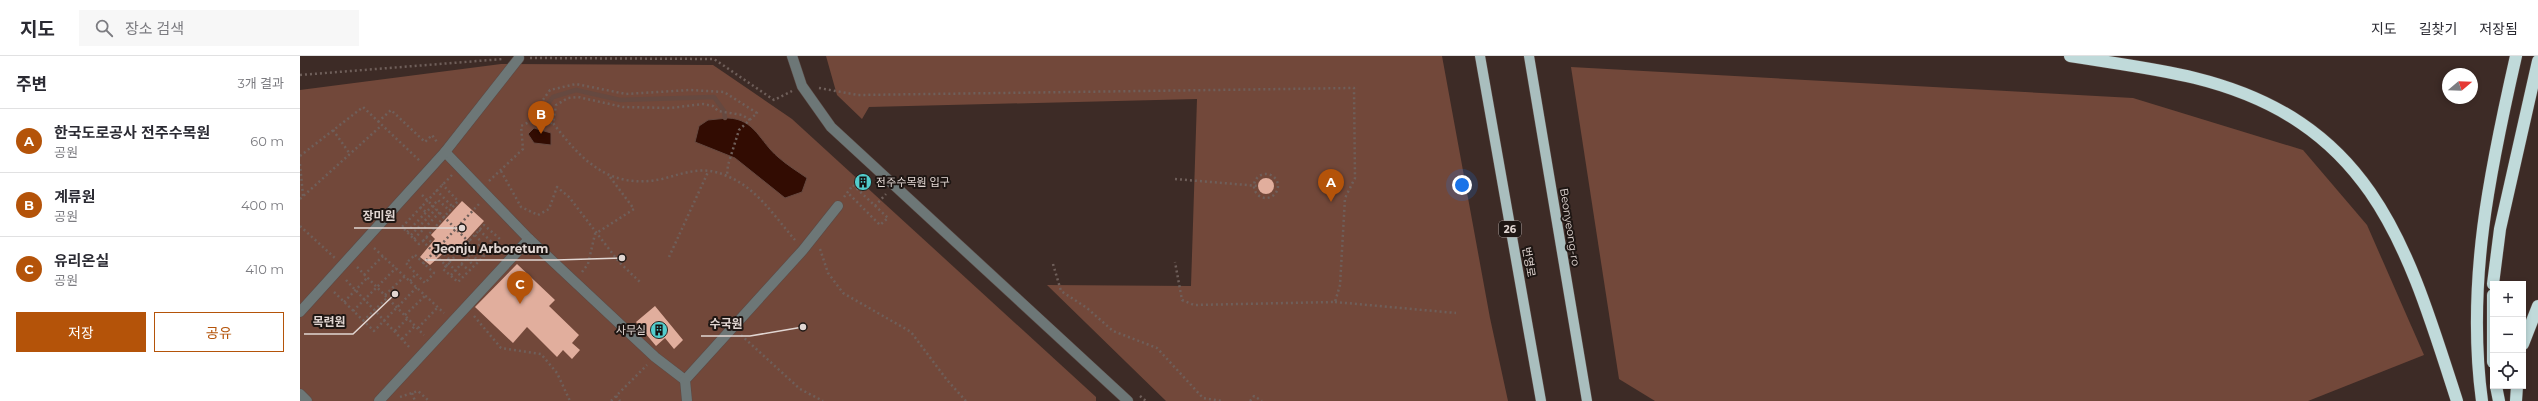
<!DOCTYPE html>
<html lang="ko">
<meta charset="utf-8">
<style>
:root{--surface:#fff;--page:#f7f7f7;--text:#2b2b33;--muted:#7c7c81;--line:#e1e1e2;--accent:#b45309}
body{margin:0;font-family:Montserrat,"Noto Sans KR",sans-serif;background:var(--page);color:var(--text)}
.controls{position:absolute;right:12px;bottom:12px;display:grid;overflow:hidden;border-radius:0px;box-shadow:0 2px 6px #0003}
.controls button{width:36px;height:36px;display:grid;place-items:center;padding:0;border:0;border-bottom:1px solid var(--line);background:var(--surface);color:var(--text);font:20px sans-serif}
.compass{position:absolute;left:2142px;top:12px;width:36px;height:36px;border-radius:50%;background:var(--surface);box-shadow:0 2px 6px #0003;rotate:71deg}
.you{position:absolute;left:1162px;top:129px;width:14px;height:14px;margin:-10px;border:3px solid #fff;border-radius:50%;background:#1a73e8;box-shadow:0 0 0 6px #1a73e833}
.badge{display:grid;place-items:center;width:26px;height:26px;border-radius:50%;background:var(--accent);color:#fff;font-size:13px;font-weight:700}
.pin{position:absolute;translate:-50% -33px;filter:drop-shadow(0 1px 2px #0008)}
.pin::after{content:'';position:absolute;top:21px;width:14px;height:12px;background:inherit;clip-path:polygon(0 0,100% 0,50% 100%)}
.list{margin:0;padding:0;list-style:none}
h2{display:flex;justify-content:space-between;align-items:center;height:52px;margin:0;padding:0 16px;font-size:17px}
h2 small{font-size:13px;font-weight:400;color:var(--muted)}
.list li{display:grid;grid-template-columns:26px 1fr auto;gap:12px;align-items:center;box-sizing:border-box;height:64px;padding:0 16px;border-top:1px solid var(--line)}
.list b{display:block;font-size:15px;white-space:nowrap}
.list p{margin:0;font-size:13px;white-space:nowrap;color:var(--muted)}
.list em{font-size:13px;font-style:normal;color:var(--muted)}
.actions{display:flex;gap:8px;padding:12px 16px}
.actions a{flex:1;padding:9px 0;border:1px solid var(--accent);border-radius:0px;text-align:center;font-size:14px;color:var(--accent)}
.actions .main{background:var(--accent);color:#fff}
.icon{flex:none;width:22px;height:22px;fill:none;stroke:currentColor;stroke-width:2;stroke-linecap:round;stroke-linejoin:round}
.map{position:relative;flex:none;width:2238px;height:345px;overflow:hidden}
header{display:flex;align-items:center;gap:24px;box-sizing:border-box;height:56px;padding:0 20px;background:var(--surface);border-bottom:1px solid var(--line)}
header strong{font-size:19px}
nav{display:flex;gap:22px;margin-inline-start:auto;font-size:14px}
.search{width:280px;height:36px;background:var(--page);display:flex;align-items:center;gap:10px;box-sizing:border-box;padding:0 14px;border-radius:0px;color:var(--muted);font-size:15px}
main{display:flex}
aside{flex:1;background:var(--surface)}
.map>svg:first-child{display:block}
</style>
<header>
<strong>지도</strong>
<div class="search"><svg class="icon" aria-label="search" viewBox="0 0 24 24"><circle cx="10" cy="10" r="6"/><path d="M15 15l6 6"/></svg>장소 검색</div>
<nav><a>지도</a><a>길찾기</a><a>저장됨</a></nav>
</header>
<main>
<aside>
<h2>주변<small>3개 결과</small></h2>
<ul class="list">
<li><span class="badge">A</span><div><b>한국도로공사 전주수목원</b><p>공원</p></div><em>60 m</em></li>
<li><span class="badge">B</span><div><b>계류원</b><p>공원</p></div><em>400 m</em></li>
<li><span class="badge">C</span><div><b>유리온실</b><p>공원</p></div><em>410 m</em></li>
</ul>
<div class="actions"><a class="main">저장</a><a>공유</a></div>
</aside>
<div class="map">
<svg width="2238" height="345" viewBox="0 0 2238 345">
<rect width="100%" height="100%" fill="#3d2b26"/>
<g fill="#72483a">
<path d="M526 0H1142L1190 262 1208 345H866L747 229 891 230 897 43 569 51 562 63 537 39Z"/>
<path d="M201 8 413 9 492 63 796 341V345H0V34Z"/>
<path d="M1271 11 1833 42 2003 94 2067 169 2124 299 2008 345H1355L1319 323Z"/>
</g>
<g fill="#320c02" stroke="#664940">
<path d="M428 62C455 63 460 86 478 101 487 109 497 115 507 122L502 136 485 142 435 102 395 86 399 70 408 64Z"/>
<path d="M234 72 251 77V89L234 87 228 78Z"/>
</g>
<g fill="none" stroke-linecap="round" stroke-linejoin="round">
<path stroke="#664940" stroke-width="4.5" d="M241 74 242 56 253 41 276 34 320 44 414 41 424 55 425 62"/>
</g>
<g fill="#e1ae9d">
<circle cx="966" cy="130" r="8"/>
<path d="M162 145 184 165 153 199 147 194 130 209 120 201 135 183 131 179Z"/>
<path d="M217 208 255 244 249 250 279 279 272 287 280 294 272 303 263 294 257 301 227 271 213 287 175 251Z"/>
<path d="M355 250 383 284 374 293 365 282 356 290 336 266Z"/>
</g>
<g fill="none" stroke-linecap="round" stroke-linejoin="round">
<g stroke="#5b4a45" stroke-width="11">
<g id="minor">
<path d="M492 0 502 30 531 71 828 345"/>
<path d="M145 96 229 183 355 301 385 324"/>
<path d="M0 256 145 96 219 2"/>
<path d="M0 338 7 345"/>
<path d="M79 345 229 183"/>
<path d="M387 345 385 324 503 194 538 150"/>
</g>
</g>
<g stroke="#5b4a45" stroke-width="11">
<g id="major">
<path d="M1180 0 1241 345"/>
<path d="M1229 0 1287 345"/>
</g>
</g>
<g stroke="#5b4a45" stroke-width="13">
<g id="highway">
<path d="M1770 0C1812 7 1854 12 1895 22 2073 66 2107 190 2157 345"/>
<path d="M2193 228 2200 173 2238 5"/>
<path d="M2193 239V306"/>
<path d="M2223 288 2238 250"/>
<path d="M2196 330 2199 345"/>
<path d="M2182 345C2166 227 2190 114 2216 0"/>
<path d="M2216 345 2217 330"/>
</g>
</g>
<g stroke="#6f5f5a" stroke-width="2.5" stroke-dasharray="2 3" stroke-linecap="butt">
<path d="M230 2 414 3 474 44 492 35"/>
<path d="M0 19 203 3"/>
<path d="M519 32 558 39 1054 32 1055 122 1045 142 1040 229 1035 246 894 249 882 244 875 206"/>
<path d="M450 64 442 59 418 55 413 50 403 48 371 52 323 51 278 41 268 42 256 49 253 67C282 105 310 134 362 123 385 117 403 109 427 120 457 132 475 161 495 184"/>
<path d="M78 66 91 54 125 86 132 79 137 86"/>
<path d="M233 66 235 55 250 34 276 28 326 38 390 34 424 36 457 57 439 74 428 109 427 119"/>
<path d="M33 74 50 98"/>
<path d="M0 100 63 51 121 106"/>
<path d="M0 108 3 140"/>
<path d="M201 115 221 151 238 159 249 153 257 131 269 141 319 206 341 227"/>
<circle cx="966" cy="130" r="12"/>
<path d="M152 119 102 171 119 188 123 185 146 210 143 213 158 226 195 189 202 195"/>
<path d="M875 123 959 130"/>
<path d="M189 125 223 93 221 70 229 66 253 67"/>
<path d="M136 134 153 151"/>
<path d="M122 139 183 200"/>
<path d="M544 141 553 129 588 162 580 169 547 136"/>
<path d="M0 143 82 69"/>
<path d="M575 150 586 138"/>
<path d="M120 151 126 156"/>
<path d="M0 170 35 202"/>
<path d="M107 176 138 144 150 155"/>
<path d="M111 179 136 153"/>
<path d="M175 179 189 194"/>
<path d="M126 181 151 205"/>
<path d="M114 183 140 156"/>
<path d="M123 185 158 145 142 128"/>
<path d="M165 190 178 205"/>
<path d="M74 192 144 257"/>
<path d="M520 193 528 217 543 237 611 276 647 324 666 345"/>
<path d="M160 195 173 209"/>
<path d="M115 199 134 217 125 227 106 207Z"/>
<path d="M369 201 408 116"/>
<path d="M148 207 162 221"/>
<path d="M123 208 179 148"/>
<path d="M161 208 169 214"/>
<path d="M753 208 761 235 787 252 813 275 857 292 903 342 922 345"/>
<path d="M146 210 184 169 200 183 195 189 179 174"/>
<path d="M57 211 124 279"/>
<path d="M282 216 288 208 295 178 334 153 310 121"/>
<path d="M64 219 83 200"/>
<path d="M151 219 182 186"/>
<path d="M46 224 111 293"/>
<path d="M110 225 116 218"/>
<path d="M34 236 74 275 117 231"/>
<path d="M85 239 105 220"/>
<path d="M44 246 67 222"/>
<path d="M1035 246 1156 257"/>
<path d="M53 255 96 212"/>
<path d="M105 259 126 239"/>
<path d="M174 260 201 292 241 298 257 317 270 345"/>
<path d="M63 265 87 242"/>
<path d="M118 272 138 251"/>
<path d="M95 275 108 262"/>
<path d="M441 279 500 333 523 345"/>
<path d="M102 283 115 270"/>
<path d="M112 337 115 345"/>
<path d="M316 340 320 345"/>
<path d="M840 340 846 345"/>
<path d="M100 341 118 335 129 345"/>
<path d="M311 345 347 309"/>
<path d="M950 345 954 340 962 345"/>
</g>
<use href="#minor" stroke="#6d7777" stroke-width="10"/>
<use href="#major" stroke="#a9bebe" stroke-width="10"/>
<use href="#highway" stroke="#c0dada" stroke-width="12"/>
</g>
<defs>
<g id="building-disc" transform="scale(0.9)"><circle r="9.5" fill="#52cdcd" stroke="#1e1613"/><path d="M-4-6H4V6H1V3H-1V6H-4ZM-2.5-4.3h1.7v1.8h-1.7ZM.8-4.3h1.7v1.8H.8ZM-2.5-1h1.7V.8h-1.7ZM.8-1h1.7V.8H.8Z" fill="#111"/></g>
</defs>
<g fill-rule="evenodd">
<use href="#building-disc" x="563" y="126"/>
<use href="#building-disc" x="359" y="274"/>
</g>
<g text-anchor="middle" stroke-width="4" stroke-linejoin="round" paint-order="stroke">
<rect fill="#1e1613" stroke="#a69c99" stroke-width="1" x="1199" y="165" width="22" height="16" rx="3"/>
<g font-size="10" font-weight="bold" fill="#e1d6d2">
<text x="1210" y="177">26</text>
</g>
<g font-size="11" fill="#e1d6d2" stroke="#1e1613" text-anchor="start">
<text x="576" y="130">전주수목원 입구</text>
<text x="346" y="278" text-anchor="end">사무실</text>
</g>
<g font-size="11" fill="#e1d6d2" stroke="#1e1613">
<text transform="translate(1270 171) rotate(81)" y="4">Beonyeong-ro</text>
<text transform="translate(1229 206) rotate(80)" y="4">번영로</text>
</g>
</g>
<path fill="none" stroke="#e1d6d2" stroke-width="1.5" d="M162 172L103 172H54M322 202L256 204H125M95 238L53 278H4M503 271L450 280H401"/>
<g fill="#e1d6d2" stroke="#1e1613" stroke-width="1.5">
<circle cx="162" cy="172" r="4"/>
<circle cx="322" cy="202" r="4"/>
<circle cx="95" cy="238" r="4"/>
<circle cx="503" cy="271" r="4"/>
</g>
<g font-size="12" text-anchor="middle" font-weight="bold" fill="#e1d6d2" stroke="#1e1613" stroke-width="4" stroke-linejoin="round" paint-order="stroke">
<text x="79" y="164">장미원</text>
<text x="191" y="197">Jeonju Arboretum</text>
<text x="29" y="270">목련원</text>
<text x="426" y="272">수국원</text>
</g>
</svg>
<div class="controls">
<button>+</button>
<button>−</button>
<button><svg class="icon" aria-label="locate" viewBox="0 0 24 24"><circle cx="12" cy="12" r="6"/><path d="M12 2v4M12 18v4M2 12h4M18 12h4"/></svg></button>
</div>
<svg class="compass" viewBox="-18 -18 36 36"><path d="M0-13l5 13h-10z" fill="#e53935"/><path d="M0 13l5-13h-10z" fill="#7c7c81"/></svg>
<div class="you"></div>
<div class="pin badge" style="left:1031px;top:146px">A</div>
<div class="pin badge" style="left:241px;top:78px">B</div>
<div class="pin badge" style="left:220px;top:248px">C</div>
</div>
</main>
